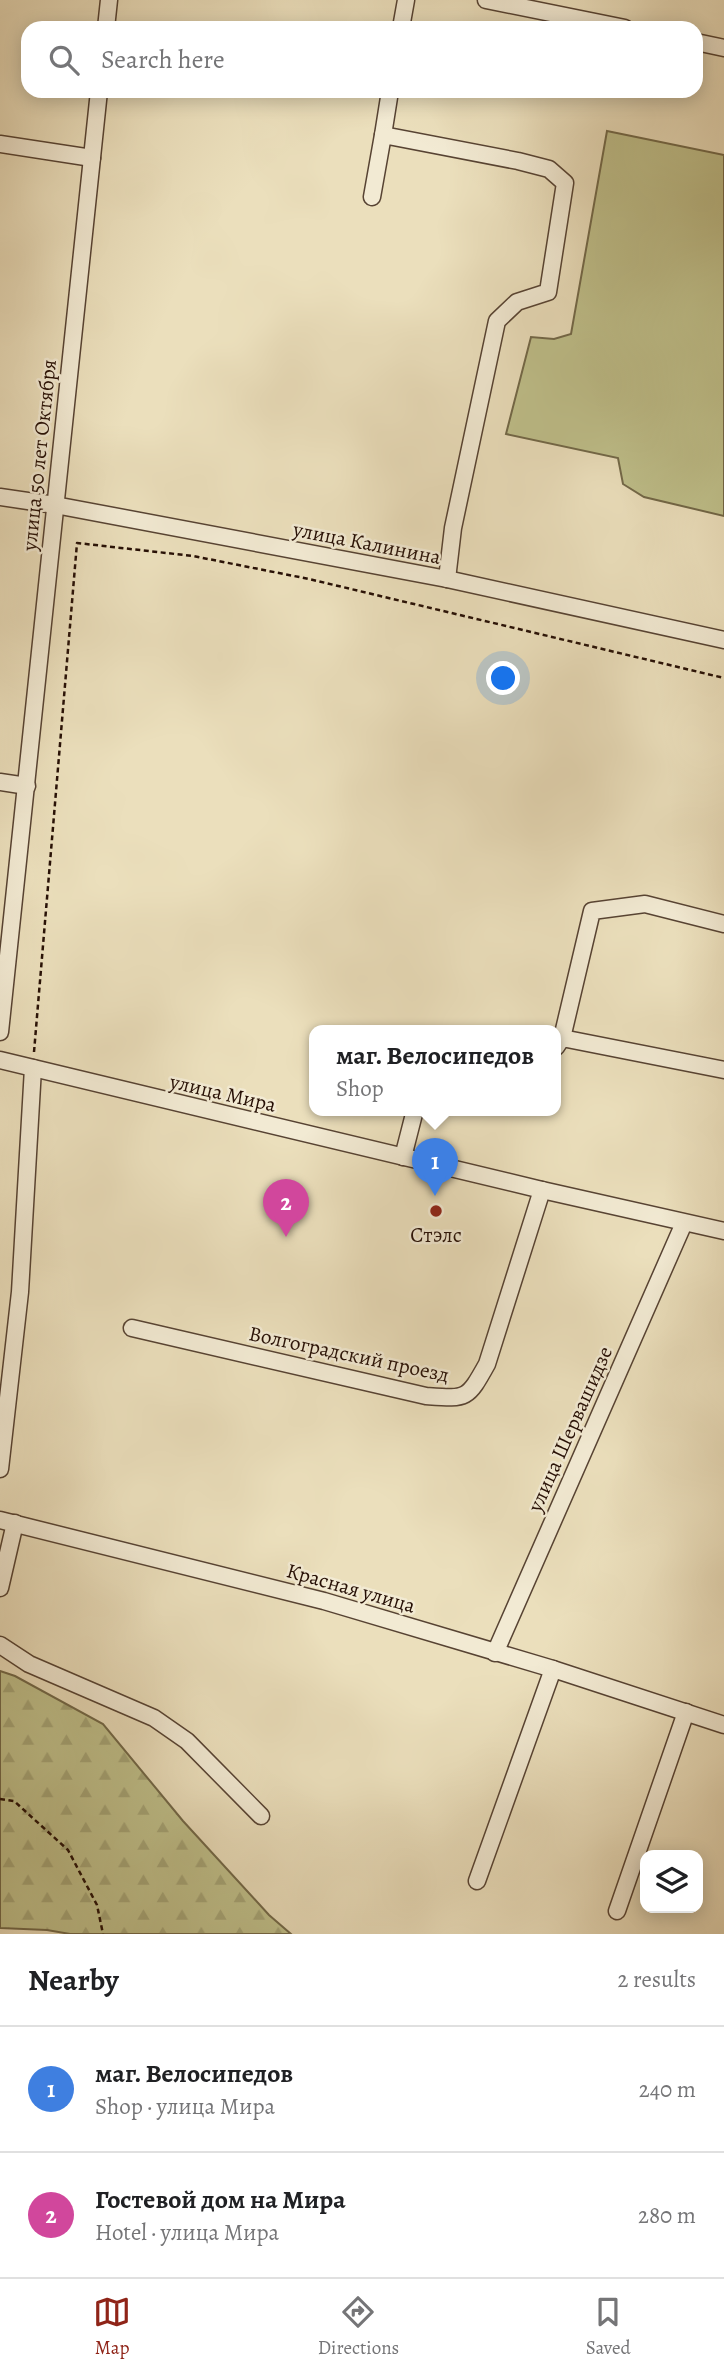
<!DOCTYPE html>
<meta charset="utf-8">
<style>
:root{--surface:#fff;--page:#f6f6f6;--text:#202124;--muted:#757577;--line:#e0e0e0;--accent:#8f2418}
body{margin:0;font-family:Alegreya,serif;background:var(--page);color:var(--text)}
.controls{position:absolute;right:21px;bottom:21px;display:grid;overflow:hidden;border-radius:14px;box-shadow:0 4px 18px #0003}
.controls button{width:63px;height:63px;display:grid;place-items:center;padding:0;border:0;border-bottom:2px solid var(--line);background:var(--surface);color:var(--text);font:35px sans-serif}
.you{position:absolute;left:504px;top:679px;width:24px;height:24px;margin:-18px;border:5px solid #fff;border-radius:50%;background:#1a73e8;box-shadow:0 0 0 10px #1a73e833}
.badge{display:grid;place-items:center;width:46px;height:46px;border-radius:50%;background:var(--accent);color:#fff;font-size:23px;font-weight:700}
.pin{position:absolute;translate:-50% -58px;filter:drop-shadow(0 2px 4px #0008)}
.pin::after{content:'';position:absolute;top:37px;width:24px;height:21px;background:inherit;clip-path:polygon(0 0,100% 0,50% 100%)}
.popup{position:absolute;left:309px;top:1025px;width:252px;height:91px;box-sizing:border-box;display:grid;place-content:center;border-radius:14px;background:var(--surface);filter:drop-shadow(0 2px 5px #0005);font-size:23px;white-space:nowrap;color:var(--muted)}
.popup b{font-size:26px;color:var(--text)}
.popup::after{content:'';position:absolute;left:50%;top:100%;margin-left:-14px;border:14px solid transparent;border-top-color:var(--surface)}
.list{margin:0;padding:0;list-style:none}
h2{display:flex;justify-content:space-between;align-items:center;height:91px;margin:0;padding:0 28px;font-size:30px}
h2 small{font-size:23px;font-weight:400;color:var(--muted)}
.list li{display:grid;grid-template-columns:46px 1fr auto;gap:21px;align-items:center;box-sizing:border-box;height:126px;padding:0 28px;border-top:2px solid var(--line)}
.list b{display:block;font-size:26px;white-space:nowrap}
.list p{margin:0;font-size:23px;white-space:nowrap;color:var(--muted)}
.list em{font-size:23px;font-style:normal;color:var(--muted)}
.icon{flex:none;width:38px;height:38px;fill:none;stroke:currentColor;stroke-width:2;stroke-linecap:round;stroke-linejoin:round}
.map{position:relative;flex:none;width:724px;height:1934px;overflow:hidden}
.search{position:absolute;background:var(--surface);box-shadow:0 4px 18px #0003;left:21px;right:21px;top:21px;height:77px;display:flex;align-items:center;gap:18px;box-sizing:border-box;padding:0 24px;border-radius:21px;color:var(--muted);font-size:26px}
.sheet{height:343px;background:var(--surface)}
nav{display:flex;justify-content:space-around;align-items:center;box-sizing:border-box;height:98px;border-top:2px solid var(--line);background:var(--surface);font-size:19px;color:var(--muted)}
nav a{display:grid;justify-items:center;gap:4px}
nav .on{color:var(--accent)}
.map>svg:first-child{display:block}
</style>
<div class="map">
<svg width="724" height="1934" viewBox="0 0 724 1934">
<defs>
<pattern id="forest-firs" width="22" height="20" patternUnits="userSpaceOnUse" patternTransform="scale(1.75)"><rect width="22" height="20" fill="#bfc08b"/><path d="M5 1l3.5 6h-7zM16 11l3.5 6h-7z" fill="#a4a476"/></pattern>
</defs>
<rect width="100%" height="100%" fill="#ebdfbc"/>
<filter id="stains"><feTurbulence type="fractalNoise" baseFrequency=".00286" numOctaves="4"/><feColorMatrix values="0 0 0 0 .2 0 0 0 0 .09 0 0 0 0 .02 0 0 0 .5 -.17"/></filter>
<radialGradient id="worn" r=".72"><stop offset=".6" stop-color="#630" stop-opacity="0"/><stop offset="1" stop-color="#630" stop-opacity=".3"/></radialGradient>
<path fill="url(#forest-firs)" stroke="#726848" stroke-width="2" d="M0 1671 15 1676 103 1724 183 1821 269 1915 291 1934H70L47 1930 0 1928Z"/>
<path fill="#bfc08b" stroke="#726848" stroke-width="2" d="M607 131 724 155V516L644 497 623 484 618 458 506 434 531 337 554 339 571 334Z"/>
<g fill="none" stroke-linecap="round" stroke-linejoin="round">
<g stroke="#574333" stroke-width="19">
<g id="minor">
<path d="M486 0 625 28"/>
<path d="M106 28 109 0"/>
<path d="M401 28 406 0"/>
<path d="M696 42 724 48"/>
<path d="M383 135 390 91"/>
<path d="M0 144 92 158"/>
<path d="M372 197 383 135 518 161 549 169 565 183 548 292 517 302 497 321 453 528 447 579"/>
<path d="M0 497 55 505 447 579 724 640"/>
<path d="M0 782 27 786"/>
<path d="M0 1032 99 91"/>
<path d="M562 1038 592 911 645 904 724 924"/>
<path d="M556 1047 562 1038 724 1070"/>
<path d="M0 1060 542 1190 724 1231"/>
<path d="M403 1157 415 1110"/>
<path d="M132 1328 426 1396C467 1399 467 1400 487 1364L542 1190"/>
<path d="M0 1469 20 1292 33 1068"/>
<path d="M0 1520 324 1601 553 1669 724 1725"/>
<path d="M0 1588 15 1523"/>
<path d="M0 1645 29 1664 154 1718 187 1741 261 1816"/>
<path d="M495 1653 684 1223"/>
<path d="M477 1881 553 1669"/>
<path d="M617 1911 686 1712"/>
</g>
</g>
<g stroke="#260f05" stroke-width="2.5" stroke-dasharray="5 3.5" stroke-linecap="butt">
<path d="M34 1052 77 543 193 556 309 579 724 678"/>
<path d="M0 1799 14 1801 68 1850 97 1905 103 1934"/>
</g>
<use href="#minor" stroke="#f2ead3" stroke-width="16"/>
</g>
<circle fill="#8f2418" stroke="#f2ead3" stroke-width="2.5" cx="436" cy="1211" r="7"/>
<g text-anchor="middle" stroke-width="5" stroke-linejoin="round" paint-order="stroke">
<g font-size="21" fill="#260f05" stroke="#f2ead3">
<text transform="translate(39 455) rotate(-84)" y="7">улица 50 лет Октября</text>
<text transform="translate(367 543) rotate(11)" y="7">улица Калинина</text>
<text transform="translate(223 1093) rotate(13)" y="7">улица Мира</text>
<text transform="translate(349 1354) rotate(12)" y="7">Волгоградский проезд</text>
<text transform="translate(570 1429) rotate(-66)" y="7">улица Шервашидзе</text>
<text transform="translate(351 1588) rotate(16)" y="7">Красная улица</text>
</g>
<g font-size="21" fill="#260f05" stroke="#f2ead3">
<text x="436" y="1242">Стэлс</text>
</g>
</g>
<rect width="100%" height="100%" filter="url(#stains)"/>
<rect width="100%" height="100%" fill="url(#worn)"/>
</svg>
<div class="controls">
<button><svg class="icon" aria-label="layers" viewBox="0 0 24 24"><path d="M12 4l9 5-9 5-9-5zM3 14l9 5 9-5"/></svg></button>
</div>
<div class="you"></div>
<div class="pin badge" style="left:435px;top:1196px;background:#3f7fe0">1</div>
<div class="popup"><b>маг. Велосипедов</b>Shop</div>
<div class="pin badge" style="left:286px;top:1237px;background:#d1479c">2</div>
<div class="search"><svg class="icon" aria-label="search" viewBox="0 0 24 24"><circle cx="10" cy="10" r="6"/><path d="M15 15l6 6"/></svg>Search here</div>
</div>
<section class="sheet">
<h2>Nearby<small>2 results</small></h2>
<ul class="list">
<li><span class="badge" style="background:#3f7fe0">1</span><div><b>маг. Велосипедов</b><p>Shop · улица Мира</p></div><em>240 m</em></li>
<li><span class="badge" style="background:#d1479c">2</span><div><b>Гостевой дом на Мира</b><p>Hotel · улица Мира</p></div><em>280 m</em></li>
</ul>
</section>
<nav>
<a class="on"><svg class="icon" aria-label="map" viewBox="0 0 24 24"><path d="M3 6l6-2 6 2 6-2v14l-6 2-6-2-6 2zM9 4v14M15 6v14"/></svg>Map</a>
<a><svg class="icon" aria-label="directions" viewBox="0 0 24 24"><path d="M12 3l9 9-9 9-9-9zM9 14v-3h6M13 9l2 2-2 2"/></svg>Directions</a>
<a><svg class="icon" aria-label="saved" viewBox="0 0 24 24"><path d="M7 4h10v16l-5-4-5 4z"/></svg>Saved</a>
</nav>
